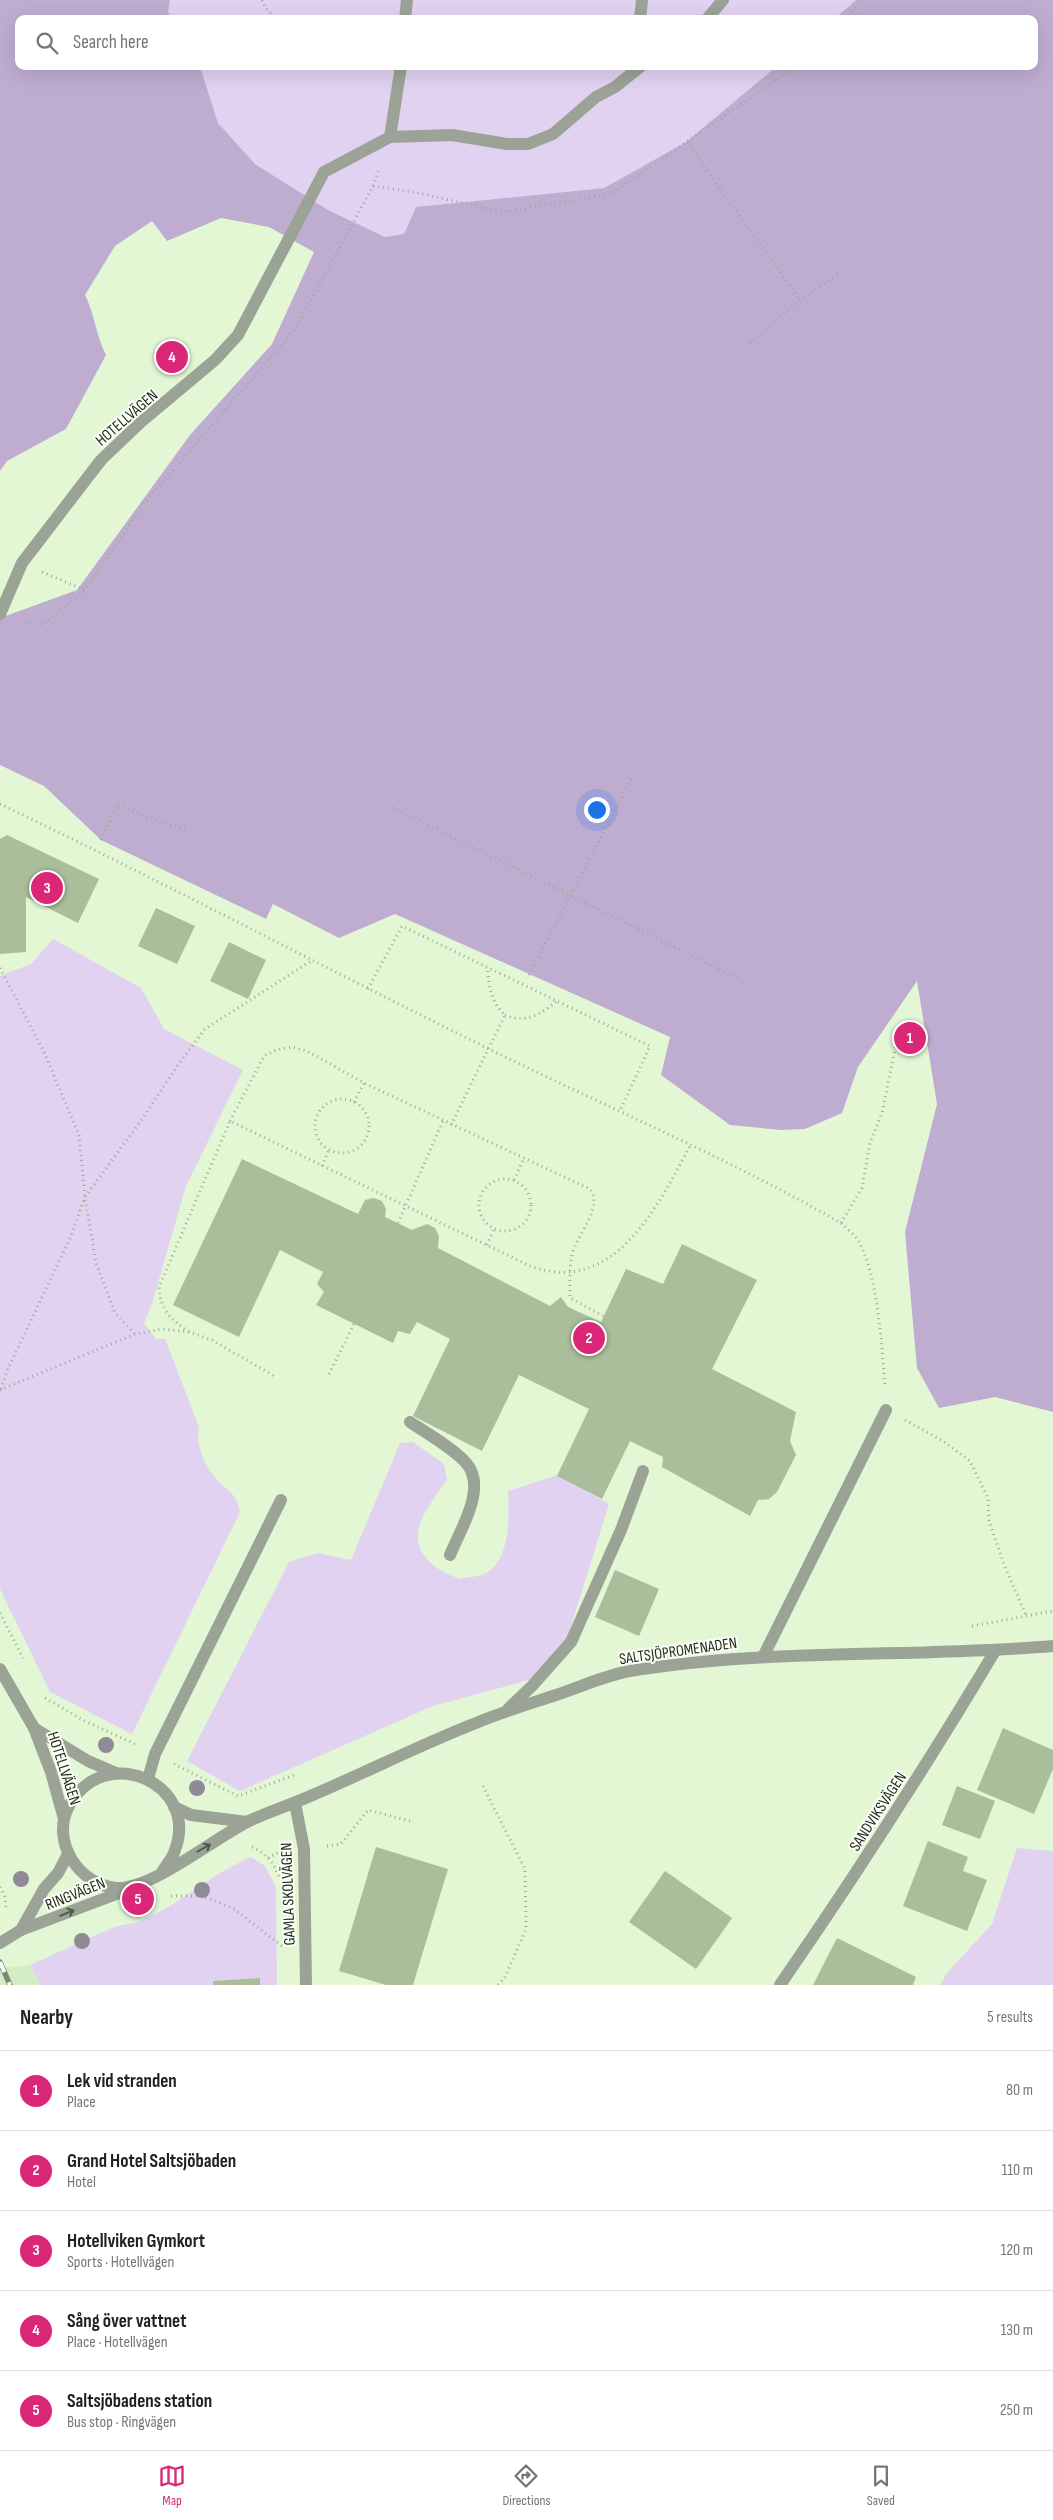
<!DOCTYPE html>
<meta charset="utf-8">
<style>
:root{--surface:#fff;--page:#f2f2f2;--text:#222;--muted:#767676;--line:#e0e0e0;--accent:#db2777}
body{margin:0;font-family:"Sofia Sans Condensed",sans-serif;background:var(--page);color:var(--text)}
.you{position:absolute;left:596px;top:809px;width:18px;height:18px;margin:-12px;border:4px solid #fff;border-radius:50%;background:#1a73e8;box-shadow:0 0 0 8px #1a73e833}
.badge{display:grid;place-items:center;width:32px;height:32px;border-radius:50%;background:var(--accent);color:#fff;font-size:16px;font-weight:700}
.pin{position:absolute;translate:-50% -50%;border:2px solid #fff;box-shadow:0 1px 5px #0006}
.list{margin:0;padding:0;list-style:none}
h2{display:flex;justify-content:space-between;align-items:center;height:65px;margin:0;padding:0 20px;font-size:21px}
h2 small{font-size:16px;font-weight:400;color:var(--muted)}
.list li{display:grid;grid-template-columns:32px 1fr auto;gap:15px;align-items:center;box-sizing:border-box;height:80px;padding:0 20px;border-top:1px solid var(--line)}
.list b{display:block;font-size:19px;white-space:nowrap}
.list p{margin:0;font-size:16px;white-space:nowrap;color:var(--muted)}
.list em{font-size:16px;font-style:normal;color:var(--muted)}
.icon{flex:none;width:28px;height:28px;fill:none;stroke:currentColor;stroke-width:2;stroke-linecap:round;stroke-linejoin:round}
.map{position:relative;flex:none;width:1053px;height:1985px;overflow:hidden}
.search{position:absolute;background:var(--surface);box-shadow:0 5px 20px #0002;left:15px;right:15px;top:15px;height:55px;display:flex;align-items:center;gap:12px;box-sizing:border-box;padding:0 18px;border-radius:10px;color:var(--muted);font-size:19px}
.sheet{height:465px;background:var(--surface)}
nav{display:flex;justify-content:space-around;align-items:center;box-sizing:border-box;height:70px;border-top:1px solid var(--line);background:var(--surface);font-size:14px;color:var(--muted)}
nav a{display:grid;justify-items:center;gap:2px}
nav .on{color:var(--accent)}
.map>svg:first-child{display:block}
</style>
<div class="map">
<svg width="1053" height="1985" viewBox="0 0 1053 1985">
<rect width="100%" height="100%" fill="#e3f7d5"/>
<path fill="#d4ecc4" d="M30 1965 41 1985H0V1968Z"/>
<g fill="#e1d2f1">
<path d="M170 0H856L834 19H172L168 12Z"/>
<path d="M200 66H777L686 142 604 188 416 207 404 234 385 237 328 210 255 164 218 123Z"/>
<path d="M53 939 141 988 164 1029 243 1070 186 1186 152 1304 144 1323 156 1339H165L199 1427C196 1443 203 1462 213 1475 224 1490 237 1491 240 1512L132 1734 50 1692 0 1589V976L31 964Z"/>
<path d="M413 1442 444 1464 447 1479C430 1506 400 1536 432 1564 439 1571 451 1575 459 1579 467 1577 479 1577 486 1573 511 1559 509 1516 508 1491L558 1475 609 1504 567 1639 546 1665 529 1680 433 1706 240 1791 187 1761 289 1562 317 1553 351 1560 400 1443Z"/>
<path d="M1017 1848 1053 1851V1985H940L947 1973 992 1924Z"/>
<path d="M251 1857 265 1866 276 1887 277 1985H260V1978L214 1981 213 1985H41L30 1965 114 1927 138 1922 165 1909 225 1870Z"/>
</g>
<path fill="#bfadd1" d="M0 0H170L168 12 172 19H19V66H200L218 123 255 164 328 210 385 237 404 234 416 207 604 188 686 142 777 66H1034V19H834L856 0H1053V1412L995 1397 939 1408 917 1368 905 1232 937 1104 917 981 858 1067 842 1113 805 1129 781 1130 730 1125 661 1075 670 1037 395 914 339 938 273 904 266 919 101 840 44 786 0 765V618L77 590 190 435 272 344 314 252 269 227 221 218 167 241 152 221 115 246 85 295C95 315 96 336 106 355L66 429 7 461 0 471Z"/>
<g fill="#aabe9b">
<path d="M7 835 99 879 78 923 26 897V952L0 954V839Z"/>
<path d="M156 908 195 926 177 964 138 946Z"/>
<path d="M229 942 266 960 248 999 210 981Z"/>
<path d="M242 1159 358 1214 365 1200 374 1198 382 1201 386 1209 385 1217 412 1230 427 1224 435 1228 439 1236 438 1248 550 1306 561 1297 568 1307 601 1322 626 1269 663 1284 682 1244 757 1280 712 1369 796 1412 790 1441 796 1455 777 1492 769 1499 758 1500 750 1516 662 1467 663 1457 630 1441 602 1499 557 1476 589 1409 519 1375 482 1451 413 1416 450 1339 417 1322 410 1334 398 1331 393 1343 316 1305 324 1292 317 1284 323 1272 280 1250 239 1337 173 1305Z"/>
<path d="M615 1570 659 1589 639 1636 595 1617Z"/>
<path d="M1003 1728 1053 1750V1769L1034 1814 977 1790Z"/>
<path d="M957 1786 995 1801 980 1839 942 1825Z"/>
<path d="M928 1841 968 1857 963 1871 987 1880 967 1931 903 1906Z"/>
<path d="M376 1847 448 1869 413 1985H386L339 1971Z"/>
<path d="M665 1871 732 1918 696 1969 629 1922Z"/>
<path d="M837 1938 916 1977 913 1985H813Z"/>
<path d="M260 1978V1985H213V1981Z"/>
</g>
<g fill="none" stroke-linecap="round" stroke-linejoin="round">
<g stroke="#9dac92" stroke-width="3" stroke-dasharray="1 4" stroke-linecap="butt">
<path d="M262 0 265 7 276 19"/>
<path d="M845 19 862 0"/>
<path d="M687 142 800 300"/>
<path d="M373 186 379 169"/>
<path d="M750 343 800 300 843 271"/>
<path d="M42 572 85 590 143 505 295 329 373 186 414 192 502 212 611 194 796 66"/>
<path d="M25 623 41 625 85 591"/>
<path d="M0 804C163 882 323 967 485 1047 604 1106 726 1157 841 1223 846 1228 853 1233 857 1239 878 1271 882 1349 885 1387"/>
<path d="M392 807 745 982"/>
<path d="M101 840 117 805 185 830"/>
<path d="M0 968 44 1052 79 1135 85 1197 96 1263 115 1313 135 1334"/>
<path d="M529 975 631 779"/>
<path d="M368 989 402 926 650 1046 620 1111"/>
<path d="M505 1015C525 1024 541 1014 557 1001"/>
<circle cx="342" cy="1126" r="27"/>
<path d="M354 1102 364 1083"/>
<path d="M230 1121 264 1056 276 1050 291 1047 307 1051 364 1083 590 1189C604 1208 576 1235 572 1255 569 1269 570 1284 570 1298L603 1316"/>
<path d="M451 1125 505 1015C492 1003 488 986 488 968"/>
<path d="M322 1166 329 1150"/>
<circle cx="505" cy="1205" r="26"/>
<path d="M514 1180 524 1158"/>
<path d="M398 1223 443 1121"/>
<path d="M841 1223 862 1188 870 1143 882 1113 899 1029"/>
<path d="M487 1245 494 1229"/>
<path d="M189 1332C171 1320 160 1309 159 1287L230 1121 530 1266C614 1297 658 1206 691 1144"/>
<path d="M329 1374 354 1324"/>
<path d="M1 1389 7 1371 71 1236 85 1197 140 1122 178 1065 205 1029 311 961"/>
<path d="M0 1390 135 1334 162 1329 189 1332 212 1340 276 1377"/>
<path d="M905 1420 943 1441 970 1461 988 1498 989 1521 1005 1567 1026 1615"/>
<path d="M0 1613 23 1658"/>
<path d="M972 1626 1053 1611"/>
<path d="M45 1698 85 1721 135 1744"/>
<path d="M174 1764 238 1796 294 1775"/>
<path d="M483 1786 525 1869 526 1929 505 1977 498 1985"/>
<path d="M327 1846 341 1844 368 1810 414 1822"/>
<path d="M252 1847C268 1854 275 1864 280 1880"/>
<path d="M268 1858 281 1851"/>
<path d="M0 1887 5 1897 6 1908"/>
<path d="M171 1896H203L234 1909 282 1946"/>
</g>
<g stroke="#9aa395" stroke-width="12">
<path d="M405 19 407 0"/>
<path d="M640 19 642 0"/>
<path d="M707 19 723 0"/>
<path d="M390 137 401 66"/>
<path d="M0 614 22 563 101 460 141 422 215 360 238 335 324 172 390 137 452 135 507 144H528L553 134 596 97 615 87 641 66"/>
<path d="M410 1422C425 1432 456 1450 467 1464 487 1489 460 1530 450 1555"/>
<path d="M764 1655 886 1410"/>
<path d="M0 1669 34 1728 51 1772 64 1819"/>
<path d="M508 1709 532 1686 571 1642 621 1530 643 1471"/>
<path d="M34 1728 88 1761 116 1773"/>
<path d="M148 1779 155 1754 281 1500"/>
<path d="M295 1803 304 1849 306 1985"/>
<path d="M174 1807 191 1815 247 1822"/>
<path d="M162 1872C166 1865 173 1858 175 1850 200 1783 104 1741 69 1806 50 1841 79 1885 116 1888 150 1891 216 1837 249 1821 270 1811 293 1804 315 1794 369 1771 422 1744 476 1723 502 1712 529 1704 556 1695 580 1687 606 1675 630 1671 770 1648 912 1658 1053 1646"/>
<path d="M21 1930 44 1889 58 1873 68 1854"/>
<path d="M0 1943 21 1930 127 1890"/>
<path d="M780 1985C855 1876 927 1765 995 1651"/>
</g>
<g stroke="#7d8a73" stroke-width="5.5">
<path id="rail" d="M0 1962 10 1985"/>
</g>
<use href="#rail" stroke="#fafef7" stroke-width="4" stroke-dasharray="11" stroke-linecap="butt"/>
</g>
<g fill="#8f8a95">
<circle cx="106" cy="1745" r="8"/>
<circle cx="197" cy="1788" r="8"/>
<circle cx="21" cy="1879" r="8"/>
<circle cx="202" cy="1890" r="8"/>
<circle cx="82" cy="1941" r="8"/>
</g>
<defs><path id="oneway-shaft" d="M-6 0H5M1.5-3L5.5 0L1.5 3" fill="none" stroke-width="1.6" stroke-linecap="round" stroke-linejoin="round" transform="scale(1.25)"/></defs>
<g stroke="#50584b">
<use href="#oneway-shaft" transform="translate(204 1848) rotate(-29)"/>
<use href="#oneway-shaft" transform="translate(67 1913) rotate(-22)"/>
</g>
<g text-anchor="middle" stroke-width="4" stroke-linejoin="round" paint-order="stroke">
<g font-size="16" fill="#1f261a" stroke="#fafef7">
<text transform="translate(126 417) rotate(-41)" y="6">HOTELLVÄGEN</text>
<text transform="translate(678 1650) rotate(-8)" y="6">SALTSJÖPROMENADEN</text>
<text transform="translate(65 1768) rotate(72)" y="6">HOTELLVÄGEN</text>
<text transform="translate(877 1811) rotate(-57)" y="6">SANDVIKSVÄGEN</text>
<text transform="translate(75 1893) rotate(-22)" y="6">RINGVÄGEN</text>
<text transform="translate(287 1894) rotate(-92)" y="6">GAMLA SKOLVÄGEN</text>
</g>
</g>
</svg>
<div class="you"></div>
<div class="pin badge" style="left:910px;top:1038px">1</div>
<div class="pin badge" style="left:589px;top:1338px">2</div>
<div class="pin badge" style="left:47px;top:888px">3</div>
<div class="pin badge" style="left:172px;top:357px">4</div>
<div class="pin badge" style="left:138px;top:1899px">5</div>
<div class="search"><svg class="icon" aria-label="search" viewBox="0 0 24 24"><circle cx="10" cy="10" r="6"/><path d="M15 15l6 6"/></svg>Search here</div>
</div>
<section class="sheet">
<h2>Nearby<small>5 results</small></h2>
<ul class="list">
<li><span class="badge">1</span><div><b>Lek vid stranden</b><p>Place</p></div><em>80 m</em></li>
<li><span class="badge">2</span><div><b>Grand Hotel Saltsjöbaden</b><p>Hotel</p></div><em>110 m</em></li>
<li><span class="badge">3</span><div><b>Hotellviken Gymkort</b><p>Sports · Hotellvägen</p></div><em>120 m</em></li>
<li><span class="badge">4</span><div><b>Sång över vattnet</b><p>Place · Hotellvägen</p></div><em>130 m</em></li>
<li><span class="badge">5</span><div><b>Saltsjöbadens station</b><p>Bus stop · Ringvägen</p></div><em>250 m</em></li>
</ul>
</section>
<nav>
<a class="on"><svg class="icon" aria-label="map" viewBox="0 0 24 24"><path d="M3 6l6-2 6 2 6-2v14l-6 2-6-2-6 2zM9 4v14M15 6v14"/></svg>Map</a>
<a><svg class="icon" aria-label="directions" viewBox="0 0 24 24"><path d="M12 3l9 9-9 9-9-9zM9 14v-3h6M13 9l2 2-2 2"/></svg>Directions</a>
<a><svg class="icon" aria-label="saved" viewBox="0 0 24 24"><path d="M7 4h10v16l-5-4-5 4z"/></svg>Saved</a>
</nav>
